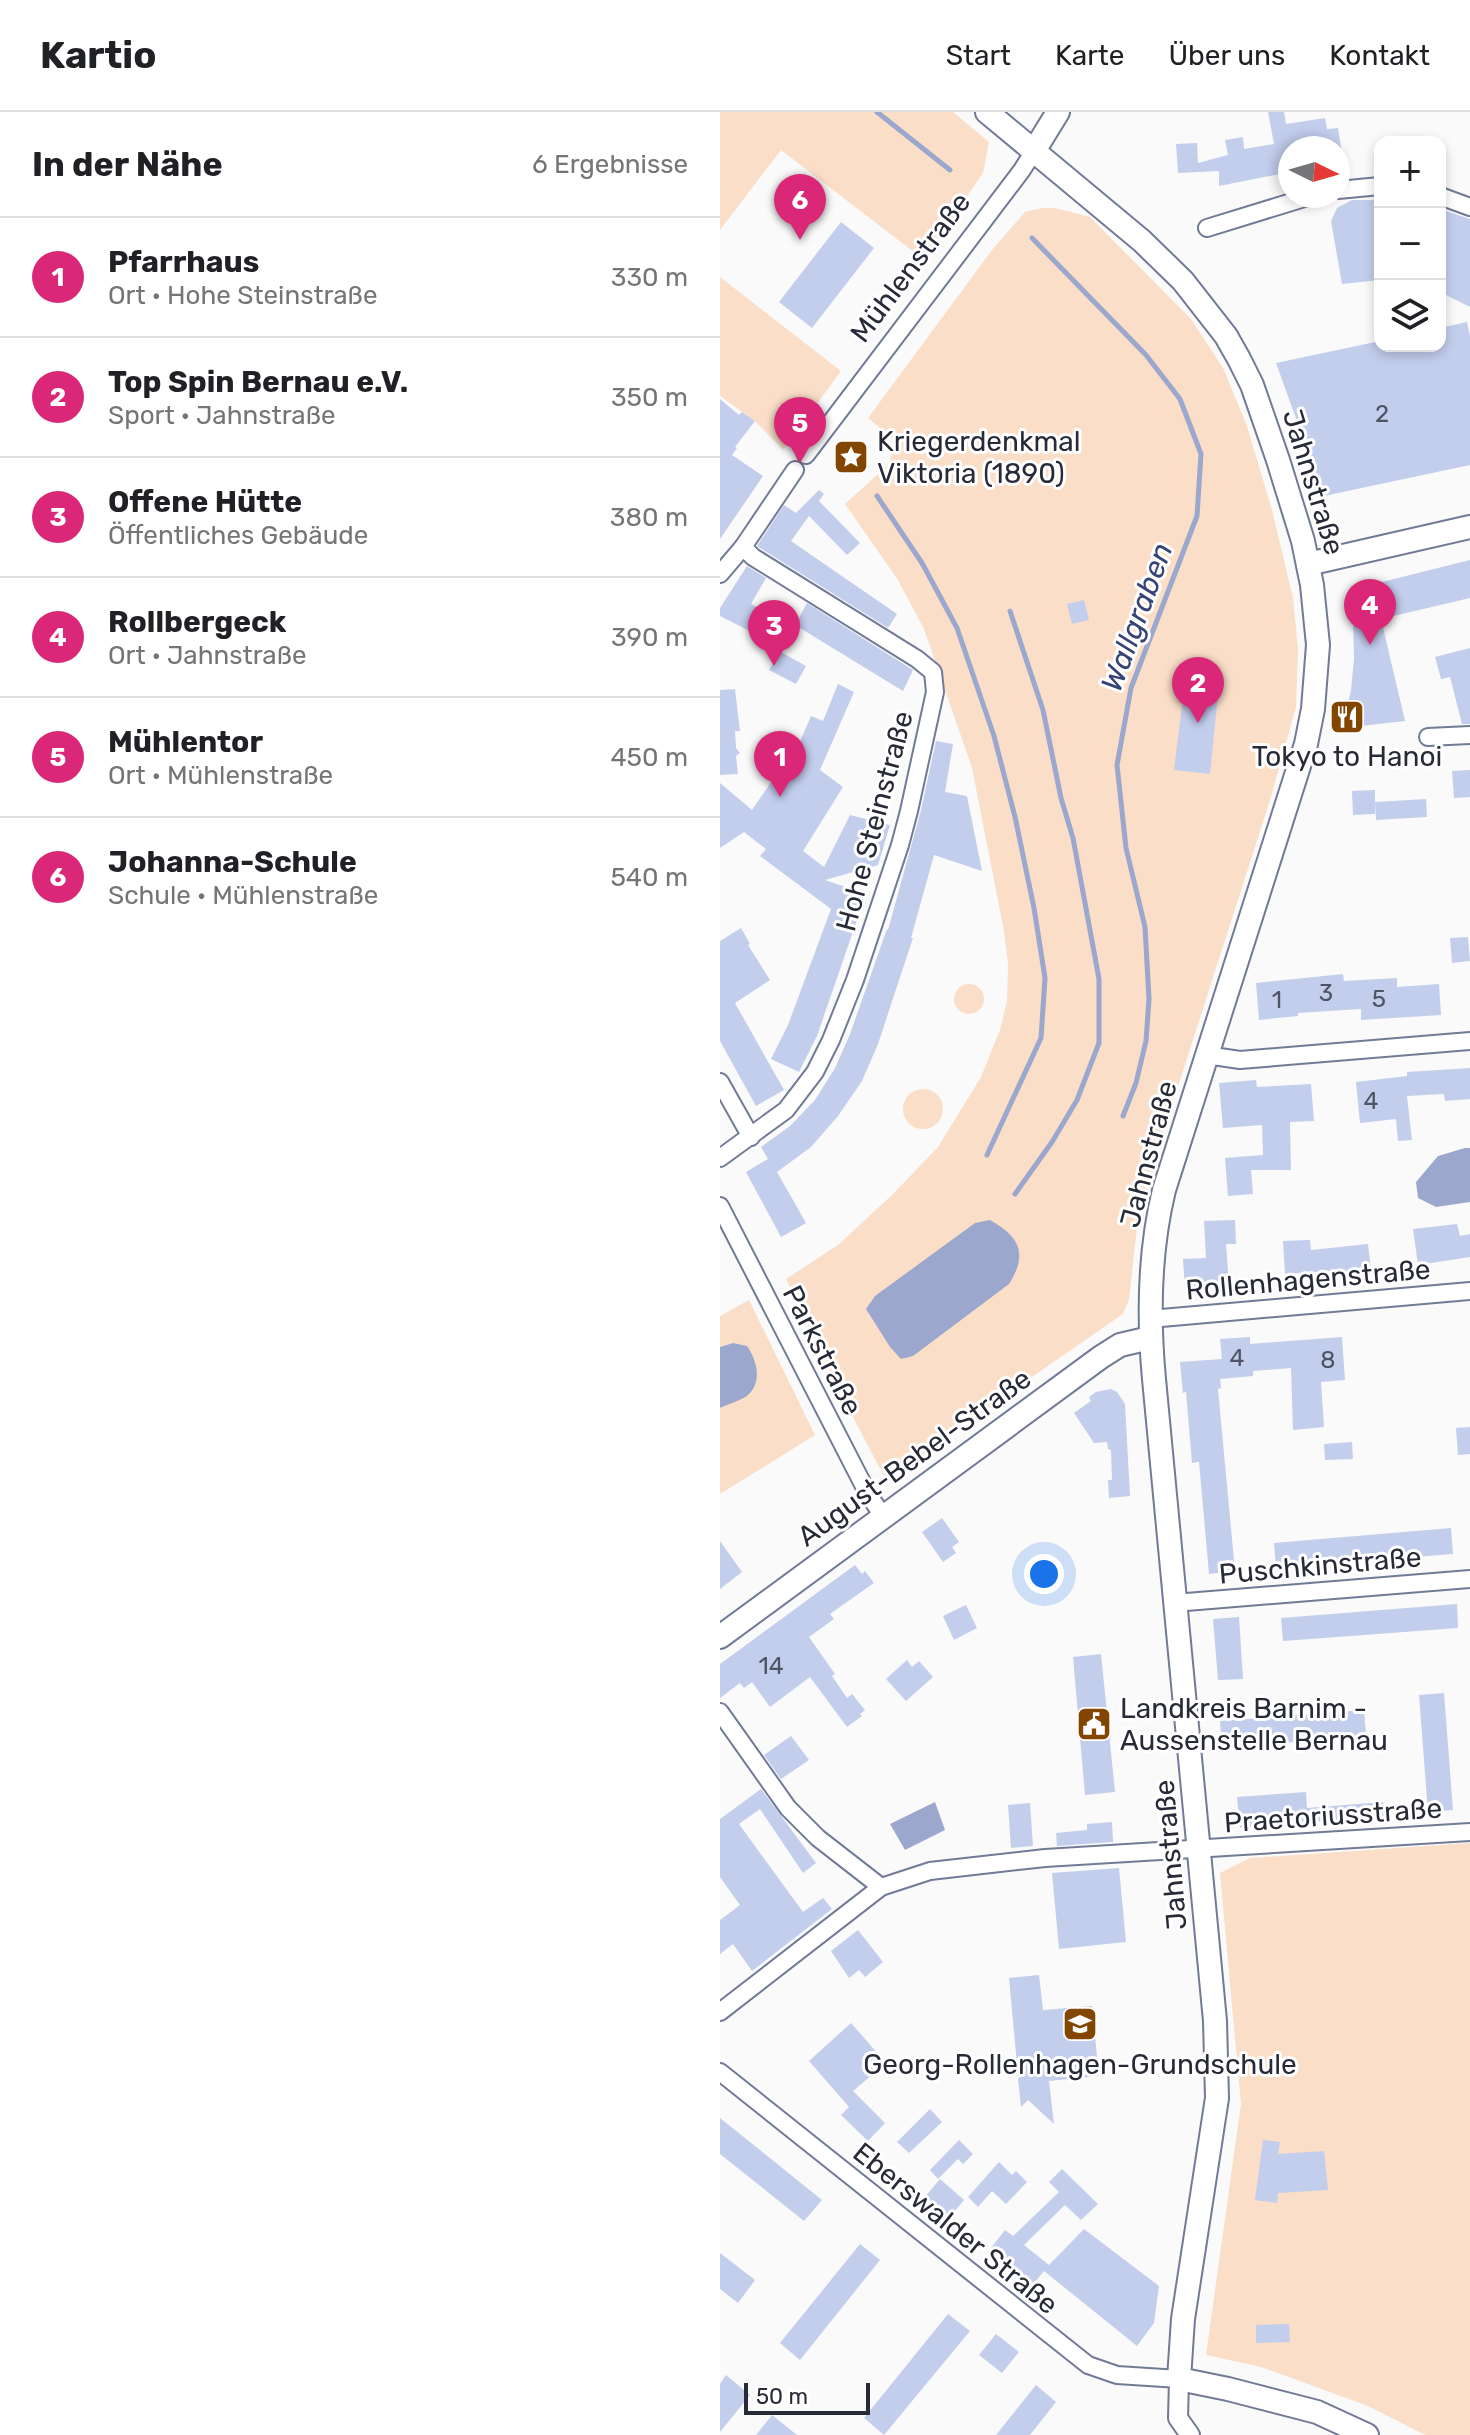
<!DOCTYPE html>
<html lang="de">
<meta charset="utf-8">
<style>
:root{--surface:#fff;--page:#f6f6f6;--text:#202124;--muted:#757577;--line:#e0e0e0;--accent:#db2777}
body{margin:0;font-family:Rubik,sans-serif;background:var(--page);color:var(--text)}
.controls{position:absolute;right:24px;top:24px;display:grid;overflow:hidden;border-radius:16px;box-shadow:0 4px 12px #0003}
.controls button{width:72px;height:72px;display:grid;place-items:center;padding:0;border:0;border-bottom:2px solid var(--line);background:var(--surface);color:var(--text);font:40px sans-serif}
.compass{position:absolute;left:558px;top:24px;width:72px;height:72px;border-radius:50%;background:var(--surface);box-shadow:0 4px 12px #0003;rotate:95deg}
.scale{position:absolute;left:24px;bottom:20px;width:126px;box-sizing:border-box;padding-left:8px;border:4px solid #282b37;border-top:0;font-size:22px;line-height:28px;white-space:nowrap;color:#282b37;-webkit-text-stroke:6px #fff;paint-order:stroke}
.you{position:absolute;left:324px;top:1462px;width:28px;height:28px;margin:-20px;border:6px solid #fff;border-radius:50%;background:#1a73e8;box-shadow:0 0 0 12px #1a73e833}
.badge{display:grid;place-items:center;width:52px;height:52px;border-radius:50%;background:var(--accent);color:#fff;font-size:26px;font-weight:700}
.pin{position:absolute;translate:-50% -66px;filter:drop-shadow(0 2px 4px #0008)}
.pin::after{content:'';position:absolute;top:42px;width:28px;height:24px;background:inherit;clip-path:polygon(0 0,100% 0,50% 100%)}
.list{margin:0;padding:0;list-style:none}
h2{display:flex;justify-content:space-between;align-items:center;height:104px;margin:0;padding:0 32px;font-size:34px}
h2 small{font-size:26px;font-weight:400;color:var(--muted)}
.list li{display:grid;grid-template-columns:52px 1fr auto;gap:24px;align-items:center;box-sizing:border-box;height:120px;padding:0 32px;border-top:2px solid var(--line)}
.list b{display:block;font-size:30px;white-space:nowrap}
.list p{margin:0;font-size:26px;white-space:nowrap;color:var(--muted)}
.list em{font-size:26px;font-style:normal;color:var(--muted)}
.icon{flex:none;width:44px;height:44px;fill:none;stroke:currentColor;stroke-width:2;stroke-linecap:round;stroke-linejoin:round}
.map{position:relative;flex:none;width:750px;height:2323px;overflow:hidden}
header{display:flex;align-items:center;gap:48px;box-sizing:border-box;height:112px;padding:0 40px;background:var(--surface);border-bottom:2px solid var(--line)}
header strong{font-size:38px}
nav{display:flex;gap:44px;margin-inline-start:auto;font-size:28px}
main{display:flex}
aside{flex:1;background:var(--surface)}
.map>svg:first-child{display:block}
</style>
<header>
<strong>Kartio</strong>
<nav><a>Start</a><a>Karte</a><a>Über uns</a><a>Kontakt</a></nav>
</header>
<main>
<aside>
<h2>In der Nähe<small>6 Ergebnisse</small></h2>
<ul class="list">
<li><span class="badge">1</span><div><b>Pfarrhaus</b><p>Ort · Hohe Steinstraße</p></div><em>330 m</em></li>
<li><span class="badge">2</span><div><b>Top Spin Bernau e.V.</b><p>Sport · Jahnstraße</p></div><em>350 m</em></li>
<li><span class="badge">3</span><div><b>Offene Hütte</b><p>Öffentliches Gebäude</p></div><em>380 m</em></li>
<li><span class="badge">4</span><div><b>Rollbergeck</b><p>Ort · Jahnstraße</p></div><em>390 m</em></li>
<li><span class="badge">5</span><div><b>Mühlentor</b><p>Ort · Mühlenstraße</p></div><em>450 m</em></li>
<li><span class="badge">6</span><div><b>Johanna-Schule</b><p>Schule · Mühlenstraße</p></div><em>540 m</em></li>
</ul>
</aside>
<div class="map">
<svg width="750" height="2323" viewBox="0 0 750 2323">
<rect width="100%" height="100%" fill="#fafafa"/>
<g fill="#fadec8">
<path d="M0 0H233L269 30 263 61 203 147 61 38 0 118Z"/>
<path d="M322 96H335L370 105 471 207 503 256 527 314 552 398 573 486 578 537 576 595 551 685 419 1096 409 1188 403 1202 222 1327 167 1370 110 1261 66 1167 118 1133 172 1083 218 1035 261 965 280 918 287 889 288 852 284 819 252 656 204 517 178 468 125 392 167 354 178 331 148 306 272 138 305 100Z"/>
<path d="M0 165 121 259 63 338 35 309 0 284Z"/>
<circle cx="249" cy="887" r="15"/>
<circle cx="203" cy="997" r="20"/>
<path d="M29 1188 95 1323 0 1382V1296L29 1282 13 1231 0 1235V1204Z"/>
<path d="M750 1731V2323H705L648 2294 541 2255 486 2243 521 1992 500 1761 530 1746Z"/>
</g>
<g fill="#9ba7cd">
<path d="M745 1036H750V1090L716 1095 698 1086 696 1070 718 1044Z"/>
<path d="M270 1108C300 1125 308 1142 289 1172L193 1244 181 1247 170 1235 146 1197 155 1184 255 1111Z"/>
<path d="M13 1231 27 1234C36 1247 43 1268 29 1282 23 1288 8 1292 0 1296V1235Z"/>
<path d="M215 1690 225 1718 185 1738 170 1712Z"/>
</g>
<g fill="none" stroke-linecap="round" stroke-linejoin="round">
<g stroke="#9ba7cd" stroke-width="5">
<path d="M157 0 230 58"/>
<path d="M312 126 426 243 460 287 481 342 477 404 411 576 397 653 406 736 425 815 429 887 426 929 416 971 403 1004"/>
<path d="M157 384 202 451 237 516 274 624 295 705 314 796 325 866 321 926 267 1043"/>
<path d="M290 499 323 598 341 686 353 726 379 867V931L357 988 332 1030 295 1082"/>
</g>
</g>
<g fill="#c3ceed">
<path d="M548 0H564L566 12 605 6 607 17 618 16 621 36H570V60L499 74V59L458 61 456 32 477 31 478 51 508 43 505 28 523 25 524 37 554 32Z"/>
<path d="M632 88H660V168L622 172 611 109 617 96Z"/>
<path d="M720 97 750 107V195L720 180Z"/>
<path d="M121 110 154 136 92 216 59 190Z"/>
<path d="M747 210 750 224V353L604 384 556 251 660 229V234H720V216Z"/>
<path d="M0 287 19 303 22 300 35 309 15 335 17 336 12 343 43 364 0 427Z"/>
<path d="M99 378 104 382 99 389 140 431 127 443 89 404 71 429 177 502 168 516 37 434 64 393 76 401Z"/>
<path d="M750 448V486L661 507 685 609 623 616 631 578 634 547 633 504 627 495 629 483 638 476Z"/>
<path d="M27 454 46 466 31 492 68 511 59 534 0 504V496Z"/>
<path d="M364 488 369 508 352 512 347 492Z"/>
<path d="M87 491 193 558 183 579 75 513Z"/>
<path d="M750 536V612H742L730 565 721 567 715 545Z"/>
<path d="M59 539 86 554 76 572 49 558Z"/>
<path d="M465 569 499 572 490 662 454 658Z"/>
<path d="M118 572 134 580 100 658 123 675 83 739 104 755 130 703 170 713 158 753 105 768 146 782 97 924 79 960 51 947 68 913 111 797 40 744 46 737 24 720 0 736V671L32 698 61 656 67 660 91 604 103 609Z"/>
<path d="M15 577 20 619H15L16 636 20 641 16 644 18 662 0 663V578Z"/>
<path d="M216 629 233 632 225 680 247 684 262 759 214 743 191 826H193L158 932 142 969 118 1004 91 1035 57 1060 86 1111 61 1125 26 1060 48 1047 41 1035 70 1014 95 988 115 956 130 922 167 817 168 818 201 698Z"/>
<path d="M750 658V685L734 686 732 659Z"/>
<path d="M655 678V702L633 703 632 679Z"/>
<path d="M706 687 707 705 656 708 655 690Z"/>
<path d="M21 816 30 832 28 833 50 868 15 891 64 978 36 994 0 929V829Z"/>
<path d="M748 825 750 849 732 851 730 826Z"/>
<path d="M623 862 624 869 677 866V875L719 872 721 903 641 908V897L578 901V904L539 908 536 871Z"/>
<path d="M750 956V987L725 989 724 982 687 984 692 1028 678 1029 676 1007 640 1011 636 970 687 964V960Z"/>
<path d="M536 968 537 975 591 972 594 1009 570 1010 571 1058H531L533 1082 508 1084 505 1046 543 1043 542 1013 503 1016 499 971Z"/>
<path d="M515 1108 516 1132H506L509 1174 465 1176 463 1147 486 1146 484 1109Z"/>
<path d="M737 1112 740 1124 750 1122V1145L698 1153 693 1117Z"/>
<path d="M590 1128 591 1138 648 1132 651 1158 614 1162 613 1159 565 1162 563 1129Z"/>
<path d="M530 1225V1232L622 1225 625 1268 601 1270 604 1315 573 1318 571 1256 533 1259V1264L500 1267 501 1276 498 1277 515 1459 489 1462 479 1350 472 1351 466 1280 463 1281 460 1250 502 1247 500 1227Z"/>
<path d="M391 1277 397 1280 405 1292 410 1384 389 1386 388 1368H392L391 1338 388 1337 387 1330 374 1331 354 1301 371 1289 369 1285 376 1280Z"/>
<path d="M750 1315V1342L738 1343 736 1316Z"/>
<path d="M632 1330 633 1347 605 1348 604 1332Z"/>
<path d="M222 1406 239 1430 232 1435 236 1441 223 1450 202 1420Z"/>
<path d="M731 1416 733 1442 556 1456 554 1431Z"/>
<path d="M0 1429 22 1460 0 1477Z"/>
<path d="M135 1453 142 1462 145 1459 154 1471 110 1502 114 1507 89 1525 115 1562 112 1564 127 1586 132 1582 145 1598 140 1602 142 1604 127 1615 90 1565 50 1595 32 1570 24 1576 20 1571 0 1586V1552Z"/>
<path d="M737 1492 738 1516 563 1529 561 1506Z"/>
<path d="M246 1493 257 1516 234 1528 223 1504Z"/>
<path d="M519 1505 523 1567 498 1568 493 1507Z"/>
<path d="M381 1542 395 1680 365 1683 353 1545Z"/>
<path d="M187 1548 192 1555 199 1549 213 1565 186 1589 166 1567Z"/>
<path d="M724 1581 733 1698 708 1700 699 1583Z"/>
<path d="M644 1598 646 1623 502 1637 500 1609Z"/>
<path d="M71 1624 89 1648 61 1667 44 1643Z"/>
<path d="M41 1677 96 1751 83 1761 40 1697 19 1712 83 1800 103 1786 112 1797 32 1859 13 1832 0 1842V1808L20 1793 0 1765V1707Z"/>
<path d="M586 1680 587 1696 663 1690 664 1704 520 1716 517 1685Z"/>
<path d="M310 1691 313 1734 291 1736 288 1693Z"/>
<path d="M392 1710 393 1730 337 1734 336 1721 367 1718V1712Z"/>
<path d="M399 1756 406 1830 339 1837 332 1761Z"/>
<path d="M138 1818 163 1850 145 1865 139 1858 129 1866 111 1839Z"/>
<path d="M319 1863 323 1898 372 1894 379 1964 329 1969 334 2012 308 1988 301 1995 298 1967 305 1960 297 1952 289 1866Z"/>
<path d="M131 1911 166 1951 133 1979 165 2011 148 2029 121 2003 129 1995 89 1949Z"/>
<path d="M210 1997 222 2010 189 2041 177 2030Z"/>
<path d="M0 2006 102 2088 84 2109 0 2042Z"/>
<path d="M239 2028 253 2042 243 2052 238 2047 218 2067 210 2058Z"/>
<path d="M543 2028 560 2030 558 2042 604 2039 608 2078 558 2081 557 2091 535 2088Z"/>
<path d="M279 2050 292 2063 296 2059 307 2070 286 2092 272 2079 258 2095 248 2085Z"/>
<path d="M342 2057 378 2092 361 2108 345 2093 304 2133 329 2153 364 2117 439 2174 434 2211 417 2234 324 2159 311 2175 267 2141 285 2118 293 2124 339 2080 329 2070Z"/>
<path d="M220 2067 244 2088 228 2107 204 2086Z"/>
<path d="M140 2132 160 2148 80 2248 60 2231Z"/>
<path d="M0 2141 35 2168 18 2191 0 2177Z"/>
<path d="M228 2202 250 2219 164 2323 144 2306Z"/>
<path d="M569 2212 570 2230 536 2231V2213Z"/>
<path d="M276 2222 299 2240 282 2261 259 2243Z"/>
<path d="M6 2263 30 2283 0 2320V2272Z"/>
<path d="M316 2273 336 2290 310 2323H276Z"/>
<path d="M52 2303 77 2323H36Z"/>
</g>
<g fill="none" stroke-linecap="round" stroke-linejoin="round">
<g stroke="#717a96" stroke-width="20">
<g id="minor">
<path d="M618 78 660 74"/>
<path d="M720 84 750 95"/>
<path d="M487 116 591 84"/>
<path d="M86 343 302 58 314 39"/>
<path d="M0 462 23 435 75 358"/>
<path d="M708 625 750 623"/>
<path d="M486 943 520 948 750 929"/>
<path d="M0 970 31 1025"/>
<path d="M0 1046 66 998 95 960 111 928 135 868 180 733 189 699 215 580 213 560 197 547 33 445 23 435"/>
<path d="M0 1094 148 1382 163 1404"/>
<path d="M430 1207 750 1179"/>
<path d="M454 1491 750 1467"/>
<path d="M0 1600 68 1696 98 1726 161 1775"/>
<path d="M0 1900 161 1775 210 1759 325 1746 750 1720"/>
<path d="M0 1960 368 2253 397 2263 459 2267"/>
</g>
</g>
<g stroke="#717a96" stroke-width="22">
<path id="tertiary" d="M459 2267 458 2306 470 2323"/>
</g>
<g stroke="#717a96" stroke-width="26">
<g id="secondary">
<path d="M267 0 422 129 463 169 506 224 519 247 532 273 558 348 583 429 592 473 598 533 593 597 586 632 444 1078C429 1140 428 1203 434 1267L495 1909 497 1986 463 2207 459 2267 508 2277 597 2300 647 2323"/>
<path d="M314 39 338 0"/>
<path d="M588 452 750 415"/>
<path d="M0 1525 381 1245 400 1233 430 1226"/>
</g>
</g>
<use href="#minor" stroke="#fff" stroke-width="16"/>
<use href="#tertiary" stroke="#fff" stroke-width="18"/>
<use href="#secondary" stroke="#fff" stroke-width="22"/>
</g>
<defs>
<g id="sight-square" transform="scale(1.8)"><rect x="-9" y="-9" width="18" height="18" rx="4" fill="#824600" stroke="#fff"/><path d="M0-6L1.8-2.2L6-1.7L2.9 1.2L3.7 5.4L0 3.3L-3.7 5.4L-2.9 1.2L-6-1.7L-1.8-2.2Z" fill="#fff"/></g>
<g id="restaurant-square" transform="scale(1.8)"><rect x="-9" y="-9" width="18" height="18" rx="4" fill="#824600" stroke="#fff"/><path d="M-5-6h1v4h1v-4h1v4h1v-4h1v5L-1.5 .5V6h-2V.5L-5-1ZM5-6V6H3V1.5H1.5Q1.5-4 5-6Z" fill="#fff"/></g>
<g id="civic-square" transform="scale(1.8)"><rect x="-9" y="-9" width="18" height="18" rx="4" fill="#824600" stroke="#fff"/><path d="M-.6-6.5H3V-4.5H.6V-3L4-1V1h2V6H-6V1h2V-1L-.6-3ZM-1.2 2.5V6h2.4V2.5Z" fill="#fff"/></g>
<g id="school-square" transform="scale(1.8)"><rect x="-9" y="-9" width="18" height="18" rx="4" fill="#824600" stroke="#fff"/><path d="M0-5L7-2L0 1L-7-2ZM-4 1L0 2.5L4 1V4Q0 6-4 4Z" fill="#fff"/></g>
</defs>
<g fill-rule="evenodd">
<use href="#sight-square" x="131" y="345"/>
<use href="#restaurant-square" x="627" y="605"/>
<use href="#civic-square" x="374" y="1612"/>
<use href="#school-square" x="360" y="1912"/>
</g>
<g text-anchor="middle" stroke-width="6" stroke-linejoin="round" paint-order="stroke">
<g font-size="24" fill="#4f5464">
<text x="662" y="310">2</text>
<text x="606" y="889">3</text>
<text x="659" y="895">5</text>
<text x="557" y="896">1</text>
<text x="651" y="997">4</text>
<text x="517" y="1254">4</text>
<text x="608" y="1256">8</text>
<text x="51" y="1562">14</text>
</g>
<g font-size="28" fill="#282b37" stroke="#fff">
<text transform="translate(190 155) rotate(-53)" y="10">Mühlenstraße</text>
<text transform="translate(594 370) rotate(73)" y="10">Jahnstraße</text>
<text transform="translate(154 709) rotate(-75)" y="10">Hohe Steinstraße</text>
<text transform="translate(428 1042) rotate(-75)" y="10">Jahnstraße</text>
<text transform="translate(588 1167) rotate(-5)" y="10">Rollenhagenstraße</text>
<text transform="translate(103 1238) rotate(63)" y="10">Parkstraße</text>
<text transform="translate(194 1345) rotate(-36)" y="10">August-Bebel-Straße</text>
<text transform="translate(600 1453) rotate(-5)" y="10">Puschkinstraße</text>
<text transform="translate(613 1703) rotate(-4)" y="10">Praetoriusstraße</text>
<text transform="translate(450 1743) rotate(-95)" y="10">Jahnstraße</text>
<text transform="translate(236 2116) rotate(39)" y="10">Eberswalder Straße</text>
</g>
<g font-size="28" fill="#282b37" stroke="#fff" text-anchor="start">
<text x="157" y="339">Kriegerdenkmal<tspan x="157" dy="32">Viktoria (1890)</tspan></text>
<text x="627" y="654" text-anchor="middle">Tokyo to Hanoi</text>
<text x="400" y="1606">Landkreis Barnim -<tspan x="400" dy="32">Aussenstelle Bernau</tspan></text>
<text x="360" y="1962" text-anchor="middle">Georg-Rollenhagen-Grundschule</text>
</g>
<g font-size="30" font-style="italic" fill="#354375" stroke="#fff">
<text transform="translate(417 505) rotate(-70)" y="10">Wallgraben</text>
</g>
</g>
</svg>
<div class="controls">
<button>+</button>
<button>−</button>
<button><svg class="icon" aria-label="layers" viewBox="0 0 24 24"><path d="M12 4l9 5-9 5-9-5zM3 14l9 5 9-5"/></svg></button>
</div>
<svg class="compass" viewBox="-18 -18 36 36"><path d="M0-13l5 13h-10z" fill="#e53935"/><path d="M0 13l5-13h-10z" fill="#757577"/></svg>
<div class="scale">50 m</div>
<div class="you"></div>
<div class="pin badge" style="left:60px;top:685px">1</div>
<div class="pin badge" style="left:478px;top:611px">2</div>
<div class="pin badge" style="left:54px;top:554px">3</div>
<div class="pin badge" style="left:650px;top:533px">4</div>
<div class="pin badge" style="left:80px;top:351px">5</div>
<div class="pin badge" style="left:80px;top:128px">6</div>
</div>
</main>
